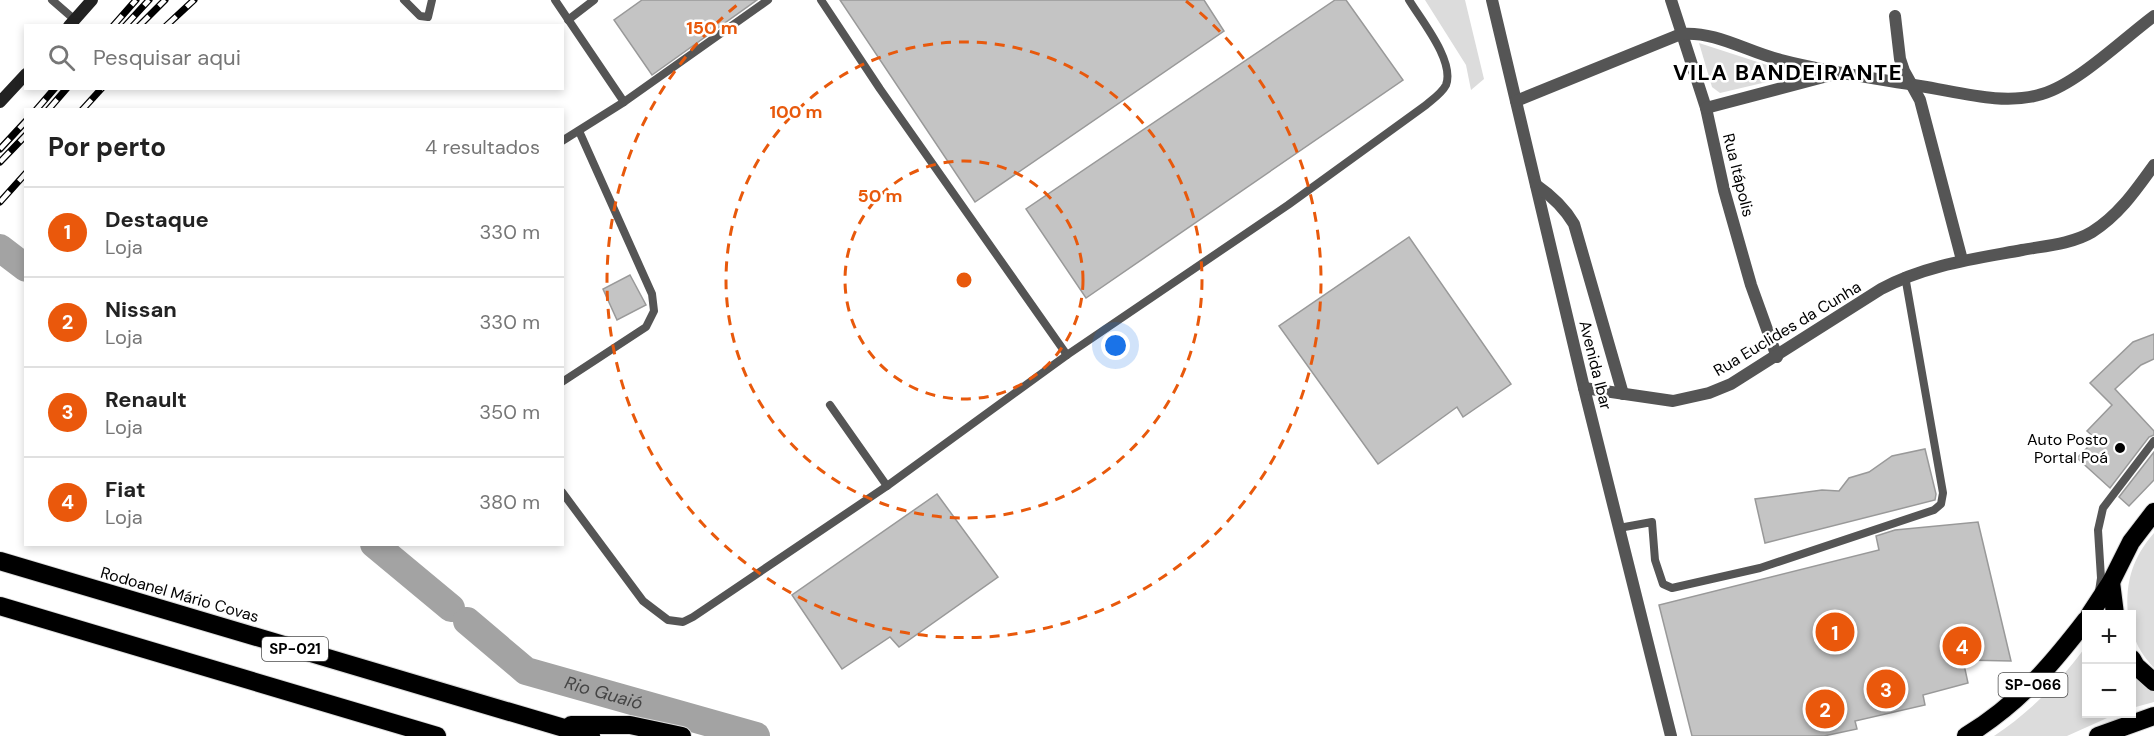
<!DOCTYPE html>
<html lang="pt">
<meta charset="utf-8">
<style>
:root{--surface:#fff;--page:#f2f2f2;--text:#222;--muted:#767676;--line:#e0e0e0;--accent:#ea580c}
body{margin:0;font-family:"DM Sans",sans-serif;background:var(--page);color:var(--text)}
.controls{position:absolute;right:18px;bottom:18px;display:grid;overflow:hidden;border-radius:0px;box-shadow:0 3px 9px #0003}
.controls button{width:54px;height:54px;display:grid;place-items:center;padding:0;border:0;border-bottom:2px solid var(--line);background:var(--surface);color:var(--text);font:30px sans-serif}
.you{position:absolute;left:1116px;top:346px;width:21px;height:21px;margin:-15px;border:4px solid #fff;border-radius:50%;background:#1a73e8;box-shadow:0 0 0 9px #1a73e833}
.badge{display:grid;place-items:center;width:39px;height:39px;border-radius:50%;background:var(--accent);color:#fff;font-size:20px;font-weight:700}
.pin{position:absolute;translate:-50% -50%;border:3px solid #fff;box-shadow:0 2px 6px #0006}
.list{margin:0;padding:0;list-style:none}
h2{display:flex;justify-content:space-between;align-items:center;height:78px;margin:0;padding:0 24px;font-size:26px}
h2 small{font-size:20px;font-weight:400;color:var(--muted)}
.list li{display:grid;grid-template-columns:39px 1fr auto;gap:18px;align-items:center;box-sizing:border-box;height:90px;padding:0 24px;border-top:2px solid var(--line)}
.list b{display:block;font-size:22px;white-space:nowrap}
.list p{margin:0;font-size:20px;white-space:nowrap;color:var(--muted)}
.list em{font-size:20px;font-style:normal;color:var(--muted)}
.icon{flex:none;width:33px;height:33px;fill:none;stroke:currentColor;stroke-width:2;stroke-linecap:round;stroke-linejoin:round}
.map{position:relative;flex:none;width:2154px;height:736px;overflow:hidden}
.search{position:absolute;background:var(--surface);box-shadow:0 3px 9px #0003;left:24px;top:24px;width:540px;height:66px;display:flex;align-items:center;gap:15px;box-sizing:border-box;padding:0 21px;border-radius:0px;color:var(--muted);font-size:22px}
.panel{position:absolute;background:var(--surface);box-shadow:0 3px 9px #0003;left:24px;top:108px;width:540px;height:438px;border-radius:0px}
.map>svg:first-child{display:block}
</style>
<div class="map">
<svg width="2154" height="736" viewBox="0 0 2154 736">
<rect width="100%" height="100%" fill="#fff"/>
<g fill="#dcdcdc">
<path d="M1425 0H1465L1484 79 1471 90 1466 65Z"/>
<path d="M1699 43 1773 67 1776 74 1771 81 1720 93 1712 87Z"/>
<path d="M2154 533V668C2138 650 2132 639 2132 614H2128C2125 582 2133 557 2154 533Z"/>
<path d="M2086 646V714H2116L2067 736H1994C2030 712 2061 681 2086 646Z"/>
<path d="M2132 667 2154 690V702L2132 708Z"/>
</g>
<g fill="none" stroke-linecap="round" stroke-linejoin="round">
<g stroke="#a3a3a3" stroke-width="28">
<path d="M0 248 26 268"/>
<path d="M374 544 451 608"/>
<path id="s1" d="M467 621 526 671 756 736"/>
</g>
</g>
<g fill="#c4c4c4" stroke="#999" stroke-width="1.5">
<path d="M642 0H757L652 75 614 20Z"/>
<path d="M840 0H1204L1224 31 975 202Z"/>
<path d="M1335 0H1346L1403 80 1086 298 1026 209Z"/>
<path d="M1409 237 1511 384 1463 417 1457 407 1378 464 1279 326Z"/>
<path d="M630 275 646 305 617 320 603 289Z"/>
<path d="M2154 334V359L2141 365 2115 389 2154 431V435L2149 437 2110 488 2077 458 2096 439 2087 431 2112 405 2090 383 2133 342Z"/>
<path d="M1925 449 1936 494 1935 500 1765 543 1755 499 1822 490 1839 491 1849 478 1869 472 1892 456Z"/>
<path d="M2154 452V480L2129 506 2119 497Z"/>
<path d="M937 494 998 577 899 647 890 637 842 669 792 595Z"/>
<path d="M1978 522 2011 661 1963 660 1968 683 1923 695 1925 705 1855 721 1857 729 1824 736H1692L1659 605 1879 550 1876 536 1895 530Z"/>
</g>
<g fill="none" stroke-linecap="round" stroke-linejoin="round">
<g stroke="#dbdbdb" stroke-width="20">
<g id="highway">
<path d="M0 561 591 736"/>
<path d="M2111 582 2115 614"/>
<path d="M0 606 437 736"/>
<path d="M2090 614 2111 582 2131 542 2154 512"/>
<path d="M2132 659 2136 666 2154 682"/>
<path d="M571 725H630L682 736"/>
<path d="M1966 736C2018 704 2049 668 2086 620"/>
<path d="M2098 736 2154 716"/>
</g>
</g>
<g stroke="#555" stroke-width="8">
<path d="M52 0 75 20"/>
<path d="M404 0 420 16 428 17 432 0"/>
<path d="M555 0 624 102"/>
<path d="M821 0 880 89 1067 355"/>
<path d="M568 20 594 0"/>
<path d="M562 141 624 102 768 0"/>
<path d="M562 382 646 327 654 311 652 294 579 131"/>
<path d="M830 405 887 486"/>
<path d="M562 492 643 601 668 620 683 622 693 617 887 486 1067 355 1288 205 1426 105C1433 99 1442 93 1446 85 1455 61 1421 20 1409 0"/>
<path d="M1619 528 1652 522 1655 560 1663 584 1672 588 1760 568 1934 510 1941 504 1943 493 1905 276"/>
<path d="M2099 591 2101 578 2098 530 2103 508 2154 441"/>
</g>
<g stroke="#555" stroke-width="12">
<path d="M1492 0 1584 388 1671 736"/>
<path d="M1671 0 1706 108 1724 190 1751 285 1777 357"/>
<path d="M1895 16 1900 59 1904 71 1920 100 1962 260"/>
<path d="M1516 101 1681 34C1717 31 1747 52 1781 60 1827 72 1873 78 1920 86 1959 92 2004 106 2042 94 2077 84 2123 39 2154 16"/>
<path d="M1706 108 1835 74"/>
<path d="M1536 185C1552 196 1564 207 1574 224L1623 394"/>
<path d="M1584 388 1673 401 1709 393 1731 384 1881 289C1926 265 1973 259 2022 250 2044 246 2072 244 2092 232 2119 215 2136 190 2154 165"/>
</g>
<g stroke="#222" stroke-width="12">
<path d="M69 26 92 0"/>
<path d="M0 102 26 74"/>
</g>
<use href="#highway" stroke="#000" stroke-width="18"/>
<g stroke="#000" stroke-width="7">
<g id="rail">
<path d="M113 26 136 0"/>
<path d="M125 26 149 0"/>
<path d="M139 26 165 0"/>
<path d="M166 26 194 0"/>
<path d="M36 110 55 88"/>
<path d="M48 110 67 88"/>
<path d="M82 110 102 88"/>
<path d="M0 149 26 121"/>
<path d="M0 162 26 135"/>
<path d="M0 202 26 173"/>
</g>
</g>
<use href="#rail" stroke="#fff" stroke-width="4.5" stroke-dasharray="14" stroke-linecap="butt"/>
</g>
<g fill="none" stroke="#e8590c" stroke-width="3" stroke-dasharray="10 8">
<circle cx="964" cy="280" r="119"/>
<circle cx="964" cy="280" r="238"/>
<path d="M1186 1A357 357 0 1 1 742 1"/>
</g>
<circle fill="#000" stroke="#fff" stroke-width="2" cx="2120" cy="448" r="6"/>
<g text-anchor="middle" stroke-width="5" stroke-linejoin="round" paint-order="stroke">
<g fill="#fff" stroke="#4c4c4c" stroke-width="1.5">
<rect x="262" y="637" width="66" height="24" rx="4.5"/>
<rect x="1998.5" y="673" width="69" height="24" rx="4.5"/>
</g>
<g font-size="15" font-weight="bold" fill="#000">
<text x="295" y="654">SP-021</text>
<text x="2033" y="690">SP-066</text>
</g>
<g font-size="16" fill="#000" stroke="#fff">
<text transform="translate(1739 175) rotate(76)" y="6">Rua Itápolis</text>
<text transform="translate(1787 328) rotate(-31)" y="6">Rua Euclides da Cunha</text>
<text transform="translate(1596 365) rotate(76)" y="6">Avenida Ibar</text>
<text transform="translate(180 594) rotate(16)" y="6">Rodoanel Mário Covas</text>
</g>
<g font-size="16" fill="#000" stroke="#fff" text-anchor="end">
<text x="2108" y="445">Auto Posto<tspan x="2108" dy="18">Portal Poá</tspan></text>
</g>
<g font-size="18" font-style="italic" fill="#444" stroke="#fff">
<text dy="6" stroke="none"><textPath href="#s1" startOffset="158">Rio Guaió</textPath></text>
</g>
<g font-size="22" font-weight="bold" letter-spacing="1.5" fill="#000" stroke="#fff">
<text x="1788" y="80">VILA BANDEIRANTE</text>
</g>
</g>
<circle cx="964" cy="280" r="9" fill="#e8590c" stroke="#fff" stroke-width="3"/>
<g font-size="18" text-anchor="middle" font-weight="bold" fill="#e8590c" stroke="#fff" stroke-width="5" stroke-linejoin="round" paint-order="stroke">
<text x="712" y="34">150 m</text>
<text x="796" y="118">100 m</text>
<text x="880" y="202">50 m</text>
</g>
</svg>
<div class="controls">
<button>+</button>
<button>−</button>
</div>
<div class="you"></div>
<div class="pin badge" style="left:1835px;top:632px">1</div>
<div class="pin badge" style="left:1825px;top:709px">2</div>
<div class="pin badge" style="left:1886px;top:689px">3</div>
<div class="pin badge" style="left:1962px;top:646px">4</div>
<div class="search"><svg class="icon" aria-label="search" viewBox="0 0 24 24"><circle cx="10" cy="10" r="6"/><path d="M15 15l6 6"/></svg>Pesquisar aqui</div>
<section class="panel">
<h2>Por perto<small>4 resultados</small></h2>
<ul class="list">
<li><span class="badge">1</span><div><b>Destaque</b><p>Loja</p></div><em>330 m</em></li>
<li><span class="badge">2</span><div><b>Nissan</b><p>Loja</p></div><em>330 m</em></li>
<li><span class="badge">3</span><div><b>Renault</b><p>Loja</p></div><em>350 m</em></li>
<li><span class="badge">4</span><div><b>Fiat</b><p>Loja</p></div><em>380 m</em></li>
</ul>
</section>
</div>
